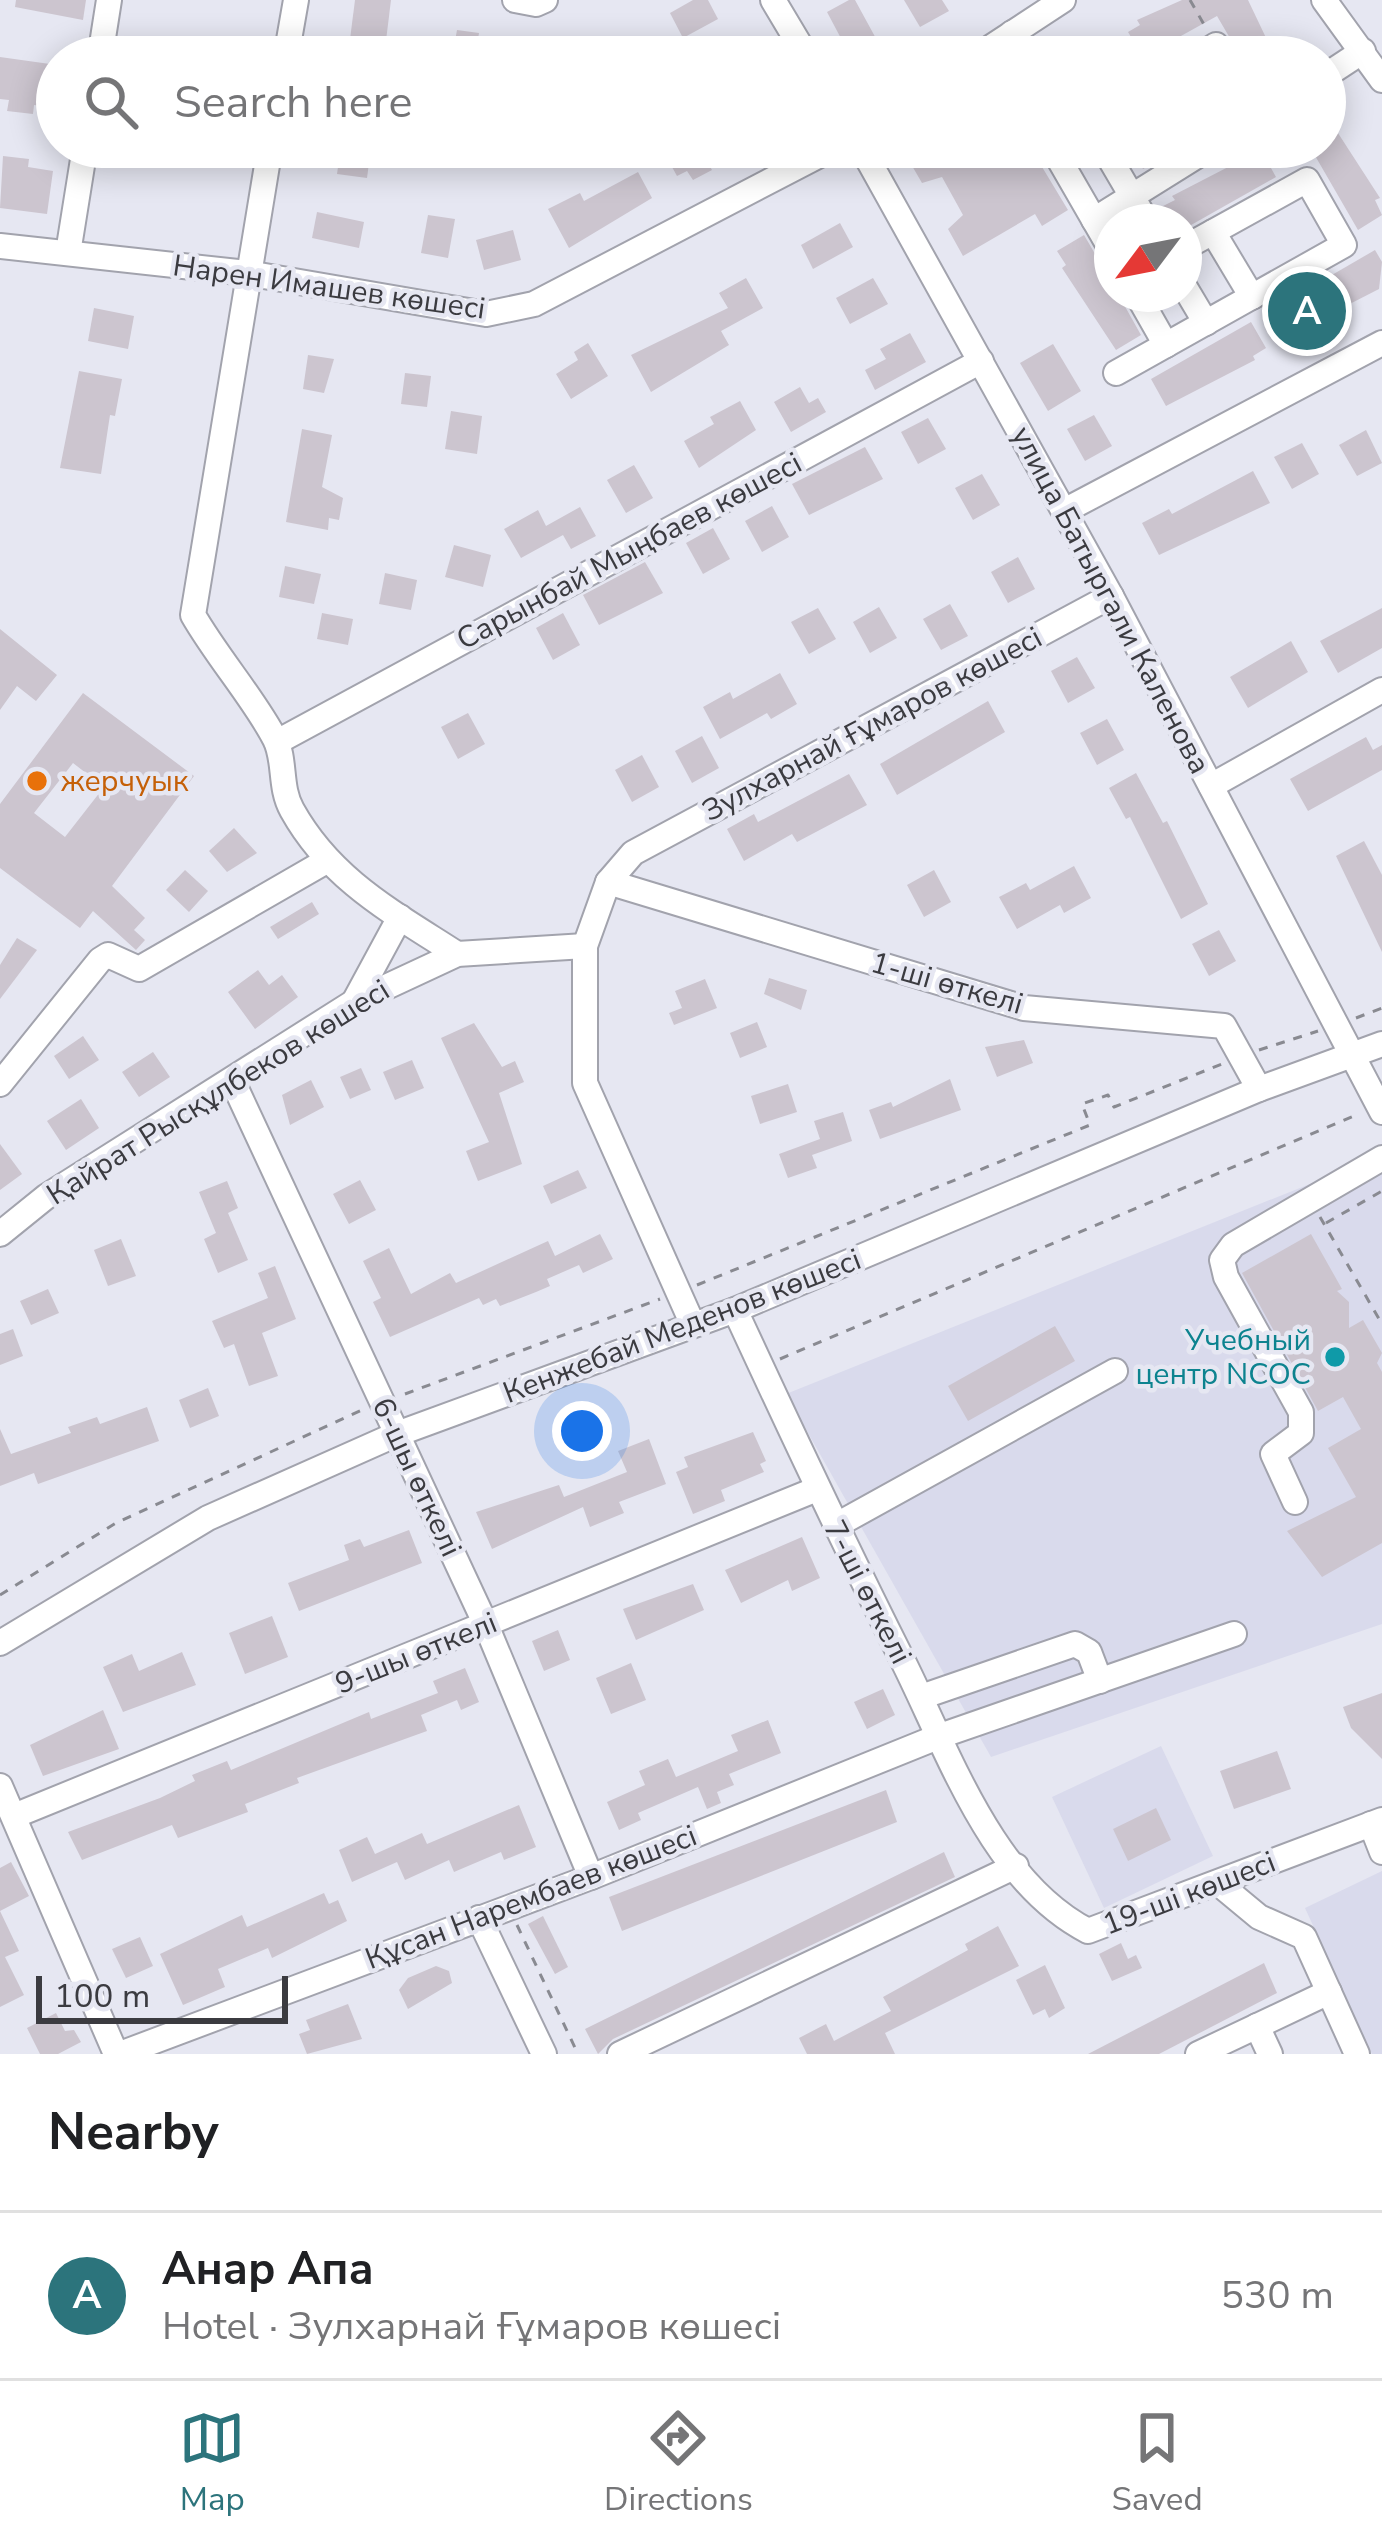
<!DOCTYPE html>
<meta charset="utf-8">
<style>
:root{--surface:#fff;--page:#f2f2f2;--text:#202124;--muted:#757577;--line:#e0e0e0;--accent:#2c747c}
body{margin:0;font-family:"Nunito Sans",sans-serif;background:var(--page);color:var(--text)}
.compass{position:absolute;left:1094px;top:204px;width:108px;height:108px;border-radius:50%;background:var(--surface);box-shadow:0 6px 30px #0003;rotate:238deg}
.scale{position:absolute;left:36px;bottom:30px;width:252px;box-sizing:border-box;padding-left:12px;border:6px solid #3b3b40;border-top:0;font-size:33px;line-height:42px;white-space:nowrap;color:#3b3b40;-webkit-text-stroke:9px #e6e7f2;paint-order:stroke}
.you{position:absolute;left:582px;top:1431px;width:42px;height:42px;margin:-30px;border:9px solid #fff;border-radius:50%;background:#1a73e8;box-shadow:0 0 0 18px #1a73e833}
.badge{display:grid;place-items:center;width:78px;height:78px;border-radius:50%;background:var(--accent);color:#fff;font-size:39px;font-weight:700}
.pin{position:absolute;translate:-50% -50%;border:6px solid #fff;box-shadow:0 3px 12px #0006}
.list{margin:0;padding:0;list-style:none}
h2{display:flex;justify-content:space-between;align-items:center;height:156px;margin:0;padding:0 48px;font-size:51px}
h2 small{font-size:39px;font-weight:400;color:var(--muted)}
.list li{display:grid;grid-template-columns:78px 1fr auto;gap:36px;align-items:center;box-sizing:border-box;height:168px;padding:0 48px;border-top:3px solid var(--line)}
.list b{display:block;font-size:45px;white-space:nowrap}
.list p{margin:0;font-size:39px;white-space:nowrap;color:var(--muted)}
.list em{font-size:39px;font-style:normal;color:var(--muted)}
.icon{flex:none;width:66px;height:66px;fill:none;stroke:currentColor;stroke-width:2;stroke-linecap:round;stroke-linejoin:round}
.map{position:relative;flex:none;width:1382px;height:2054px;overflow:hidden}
.search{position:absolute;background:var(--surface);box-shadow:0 6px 30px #0003;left:36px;right:36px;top:36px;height:132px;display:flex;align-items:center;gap:30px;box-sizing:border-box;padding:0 42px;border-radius:66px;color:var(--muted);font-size:45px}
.sheet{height:324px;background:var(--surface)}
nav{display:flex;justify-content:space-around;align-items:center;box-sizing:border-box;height:168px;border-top:3px solid var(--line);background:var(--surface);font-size:33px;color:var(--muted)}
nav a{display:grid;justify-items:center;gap:6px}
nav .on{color:var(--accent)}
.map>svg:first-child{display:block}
</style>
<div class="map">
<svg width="1382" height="2054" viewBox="0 0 1382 2054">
<rect width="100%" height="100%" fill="#e6e7f2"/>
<g fill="#d9daec">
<path d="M1377 1157 1382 1166V1624L991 1757 786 1394Z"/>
<path d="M1161 1746 1213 1856 1104 1908 1052 1797Z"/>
<path d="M1382 1871V2054H1372L1305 1908Z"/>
</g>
<g fill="#ccc5cf" fill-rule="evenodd">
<path d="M16 0H86L83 20 15 7Z"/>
<path d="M355 0H391L384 57 348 55Z"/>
<path d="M693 0H708L718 19 683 38 670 13Z"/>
<path d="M849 0H855L879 44 885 41 894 57H855L850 41 844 44 827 12Z"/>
<path d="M904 0H942L949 11 920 27Z"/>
<path d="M1182 0H1248L1268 42 1272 40 1282 57H1241L1217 16 1143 57 1128 32 1140 25 1137 20Z"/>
<path d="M457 30 479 33 478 39 485 40 482 57 453 52Z"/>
<path d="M0 57 57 65V108L34 105 33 114 7 111 9 100 0 99Z"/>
<path d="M1325 113 1380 198 1375 200 1382 215 1358 230 1310 147H1325Z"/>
<path d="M341 147 371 148 367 178 337 174Z"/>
<path d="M661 147H699L712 170 693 180 687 171 677 176Z"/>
<path d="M914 147H1030L1068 210 1042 226 1035 214 963 256 948 229 963 215 942 177 922 183 904 152Z"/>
<path d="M1130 147H1180L1143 169Z"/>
<path d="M1261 150 1276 177 1184 229V222H1170L1161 207 1175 200 1172 196Z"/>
<path d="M3 156 29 159 28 167 53 171 47 214 0 208Z"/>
<path d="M638 172 652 198 569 248 548 209 580 193 584 201Z"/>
<path d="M317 212 364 222 359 248 312 238Z"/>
<path d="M428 215 455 219 448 258 421 253Z"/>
<path d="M840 223 853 247 813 269 801 245Z"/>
<path d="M513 230 521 260 484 270 476 240Z"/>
<path d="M1084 235 1112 283V294H1118L1141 335 1116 350 1062 268 1066 265 1057 251Z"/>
<path d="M1375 250 1382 262 1379 289 1291 334 1275 308Z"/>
<path d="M746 278 763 308 721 331 729 345 651 392 631 355 728 308 719 293Z"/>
<path d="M873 278 888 304 850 324 836 298Z"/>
<path d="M94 308 134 316 128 349 88 341Z"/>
<path d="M1251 322 1266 348 1253 356 1255 360 1166 406 1151 379Z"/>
<path d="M910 333 926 362 875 390 865 370 886 359 880 349Z"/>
<path d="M588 343 608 376 571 399 556 374 578 360 574 352Z"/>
<path d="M1053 344 1081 391 1048 411 1020 363Z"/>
<path d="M308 355 334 359 324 393 303 389Z"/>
<path d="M79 371 122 379 115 416 110 415 101 474 60 468Z"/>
<path d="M405 373 431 376 427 407 401 404Z"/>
<path d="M800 387 809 403 818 398 826 412 791 432 774 402Z"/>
<path d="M740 401 756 430 699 468 684 441 714 424 710 417Z"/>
<path d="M451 411 482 416 477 454 445 449Z"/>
<path d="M1094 415 1112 446 1085 461 1067 429Z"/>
<path d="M928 418 946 449 918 464 901 432Z"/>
<path d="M302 429 332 435 322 487 343 498 339 520 329 518 328 530 286 522Z"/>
<path d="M1366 430 1382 463 1357 476 1339 445Z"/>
<path d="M1302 443 1319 474 1292 489 1274 457Z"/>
<path d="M865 447 883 479 809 515 792 484Z"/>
<path d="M634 465 653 498 626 513 607 480Z"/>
<path d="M1253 471 1270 503 1159 555 1142 523 1169 509 1172 514Z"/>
<path d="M982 474 1000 505 973 520 955 488Z"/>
<path d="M772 506 789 537 762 552 745 521Z"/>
<path d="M580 507 596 536 571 549 563 535 521 558 504 529 538 510 546 526Z"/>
<path d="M713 528 730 559 703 574 686 543Z"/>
<path d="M454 545 491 555 483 587 445 577Z"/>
<path d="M1018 557 1035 589 1008 603 991 572Z"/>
<path d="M645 562 663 593 599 625 583 595Z"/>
<path d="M285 566 321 574 314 604 279 597Z"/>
<path d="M385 573 417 580 411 610 379 604Z"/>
<path d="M950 604 968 636 941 650 923 619Z"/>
<path d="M879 607 897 638 870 653 853 622Z"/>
<path d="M818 608 836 639 809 654 791 622Z"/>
<path d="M1382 608V648L1338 673 1320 641Z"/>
<path d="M322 613 353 619 348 645 317 639Z"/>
<path d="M563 613 580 645 553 660 536 628Z"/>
<path d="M0 629 57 675 36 701 17 686 0 710Z"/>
<path d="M1291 641 1308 672 1248 708 1230 677Z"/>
<path d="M1077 657 1095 688 1068 703 1051 671Z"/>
<path d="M780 673 797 704 771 719 767 713 720 739 703 707 730 692 733 699Z"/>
<path d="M83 693 194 776 112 886 145 918 134 930 145 940 136 950 93 911 80 928 0 868V804ZM73 763 104 787 65 837 34 813Z"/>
<path d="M988 701 1005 732 897 795 880 764Z"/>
<path d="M468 713 485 744 458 759 441 727Z"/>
<path d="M1107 719 1124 750 1097 765 1080 733Z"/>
<path d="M702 736 719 768 692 783 675 751Z"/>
<path d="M1366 737 1373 750 1382 745V770L1308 811 1290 779Z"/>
<path d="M642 755 659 787 632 802 615 770Z"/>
<path d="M1136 773 1163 823 1167 821 1208 904 1181 919 1130 817 1126 819 1109 788Z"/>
<path d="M849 774 867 805 797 842 792 834 744 861 727 829 754 814 758 822Z"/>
<path d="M234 828 257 853 227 872 209 851Z"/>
<path d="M1364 841 1382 875V952L1336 856Z"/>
<path d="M1074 866 1091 898 1064 913 1060 905 1017 929 999 897 1026 883 1030 890Z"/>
<path d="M185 870 208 891 189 912 166 890Z"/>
<path d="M934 870 951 902 924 917 907 885Z"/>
<path d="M312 902 319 914 278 939 270 927Z"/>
<path d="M1219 930 1236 961 1209 976 1192 944Z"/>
<path d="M17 938 37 950 0 999V965Z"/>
<path d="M258 970 269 985 282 975 298 997 255 1029 228 992Z"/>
<path d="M769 978 807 990 801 1010 764 994Z"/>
<path d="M705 979 717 1008 674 1025 669 1013 682 1008 675 991Z"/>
<path d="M757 1022 767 1047 740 1058 730 1033Z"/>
<path d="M474 1023 502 1067 515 1061 524 1082 499 1093 522 1164 478 1181 466 1151 489 1142 441 1038Z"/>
<path d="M83 1036 99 1060 69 1079 54 1056Z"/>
<path d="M1024 1040 1033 1063 997 1077 985 1047Z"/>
<path d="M153 1052 170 1077 139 1097 122 1072Z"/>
<path d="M412 1060 424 1088 395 1100 383 1072Z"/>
<path d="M361 1068 371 1090 350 1099 340 1077Z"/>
<path d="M950 1079 961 1110 880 1139 869 1110 891 1102 893 1107Z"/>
<path d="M311 1080 324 1107 290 1125 282 1095Z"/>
<path d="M788 1084 797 1112 760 1124 751 1096Z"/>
<path d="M81 1099 99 1128 66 1150 47 1121Z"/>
<path d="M843 1112 852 1141 812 1155 817 1168 788 1178 779 1154 820 1139 814 1121Z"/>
<path d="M0 1144 22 1174 0 1190Z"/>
<path d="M578 1170 587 1188 551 1204 543 1186Z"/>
<path d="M360 1180 376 1210 349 1224 333 1194Z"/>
<path d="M227 1181 238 1208 228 1213 248 1260 218 1273 204 1239 216 1233 199 1192Z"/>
<path d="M600 1234 613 1259 583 1273 579 1265 547 1279 550 1286 536 1292 500 1306 496 1299 483 1305 479 1298 390 1337 373 1302 381 1298 363 1261 389 1248 411 1294 450 1273 456 1283 548 1241 555 1256Z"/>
<path d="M1311 1234 1342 1289 1337 1291 1349 1302V1328L1363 1320 1382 1353 1377 1363 1382 1372V1543L1322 1577 1287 1531 1356 1497 1328 1448 1361 1429 1343 1397 1318 1411 1242 1273Z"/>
<path d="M121 1239 136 1276 108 1286 94 1250Z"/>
<path d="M275 1266 296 1319 262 1333 278 1376 249 1386 234 1344 224 1348 212 1321 268 1298 258 1273Z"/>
<path d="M48 1289 59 1313 31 1325 20 1301Z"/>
<path d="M1055 1326 1075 1361 968 1421 948 1386Z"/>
<path d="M13 1329 23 1356 0 1365V1334Z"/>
<path d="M208 1388 219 1416 190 1428 179 1400Z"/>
<path d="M147 1407 159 1441 38 1484 34 1473 0 1486V1429L11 1454 71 1433 68 1427 97 1417 100 1424Z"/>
<path d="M753 1432 766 1461 760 1464 764 1472 721 1490 725 1501 693 1514 676 1472 688 1467 684 1457Z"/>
<path d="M649 1439 666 1484 619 1502 624 1513 590 1527 583 1507 492 1549 476 1512 559 1485 564 1497 627 1472 618 1451Z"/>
<path d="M409 1530 422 1563 299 1611 288 1583 349 1560 344 1545 360 1539 364 1547Z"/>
<path d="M802 1537 820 1578 792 1591 788 1580 741 1603 725 1570Z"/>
<path d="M693 1584 704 1610 636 1640 623 1609Z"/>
<path d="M272 1616 288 1657 245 1674 229 1633Z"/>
<path d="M558 1630 570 1660 544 1671 532 1641Z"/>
<path d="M182 1652 196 1685 123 1712 103 1667 132 1654 139 1671Z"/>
<path d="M631 1663 646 1700 611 1714 596 1678Z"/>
<path d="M465 1668 479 1702 461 1710 457 1700 421 1715 427 1731 297 1778 299 1783 245 1804 248 1812 178 1838 172 1825 82 1860 68 1832 160 1798 195 1781 192 1775 227 1761 231 1770 369 1712 371 1719 438 1693 433 1681Z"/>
<path d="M883 1689 895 1715 867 1729 854 1702Z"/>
<path d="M1382 1693V1759L1351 1728 1343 1707Z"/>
<path d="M103 1710 119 1749 43 1776 30 1745Z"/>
<path d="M768 1720 781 1753 729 1774 734 1785 717 1792 721 1803 707 1809 698 1787 638 1813 641 1820 619 1830 607 1802 645 1785 639 1771 668 1759 676 1777 738 1751 731 1735Z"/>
<path d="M1277 1751 1291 1789 1234 1809 1220 1771Z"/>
<path d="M886 1790 897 1822 622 1931 609 1897Z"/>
<path d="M519 1805 536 1847 504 1860 501 1852 454 1872 449 1860 405 1880 397 1862 352 1882 339 1850 367 1837 375 1854 422 1833 427 1844Z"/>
<path d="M1156 1808 1171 1840 1128 1861 1113 1829Z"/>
<path d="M944 1852 955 1877 613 2039 598 2054 585 2029Z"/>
<path d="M11 1862 29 1896 0 1911 19 1951 5 1957 24 1995 0 2007V1868Z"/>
<path d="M324 1893 329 1904 338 1900 347 1921 272 1958 268 1948 218 1969 225 1987 183 2005 160 1954 242 1915 247 1927Z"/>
<path d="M543 1916 568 1967 555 1974 528 1924Z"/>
<path d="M998 1926 1019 1966 885 2033 895 2054H807L799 2038 826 2024 834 2041 891 2011 883 1997 968 1950 965 1944Z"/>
<path d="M140 1937 153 1966 126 1978 112 1949Z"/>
<path d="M1121 1943 1128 1959 1136 1955 1142 1968 1112 1981 1099 1954Z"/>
<path d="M1264 1963 1277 1993 1159 2054H1088Z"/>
<path d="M1045 1965 1065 2008 1049 2018 1045 2009 1033 2015 1016 1980Z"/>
<path d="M436 1966 449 1971 452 1983 408 2009 399 1990 408 1978Z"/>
<path d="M348 2004 362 2039 307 2054 299 2034 310 2030 306 2020Z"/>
<path d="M56 2013 65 2031 74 2030 81 2042 58 2054H40L27 2028Z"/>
</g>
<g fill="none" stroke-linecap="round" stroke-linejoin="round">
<g stroke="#a2a3ad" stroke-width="28">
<g id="minor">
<path d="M515 0 536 4 545 0"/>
<path d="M773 0 807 57"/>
<path d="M1324 0 1382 80"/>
<path d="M1012 33 1027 57"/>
<path d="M100 57 109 0"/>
<path d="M286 57 296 0"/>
<path d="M976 57 1063 0"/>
<path d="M1197 57 1216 45 1223 57"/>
<path d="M1325 76 1363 51"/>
<path d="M270 147 193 615C217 657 255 700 275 739 286 760 279 787 292 810 331 880 392 912 457 954"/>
<path d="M861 147 1111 596 1382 1112"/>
<path d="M1052 147 1112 251"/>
<path d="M1103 147 1147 222"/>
<path d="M1094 220 1211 147"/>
<path d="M1213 232 1252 297"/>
<path d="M0 246 247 273 486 314 534 304 835 147"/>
<path d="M68 253 85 147"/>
<path d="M1184 286 1206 323"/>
<path d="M1137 294 1166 345"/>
<path d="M1116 373 1344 245 1307 180 1184 248"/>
<path d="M1064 511 1382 343"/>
<path d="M277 742 981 361"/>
<path d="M1211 786 1382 690"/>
<path d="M608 882 1024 1008 1224 1026 1259 1089"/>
<path d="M354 1002 400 917"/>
<path d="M233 1082 486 1625 591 1877"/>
<path d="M0 1084 100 960 108 955 139 969 328 860"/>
<path d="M0 1234 47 1196 354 1002 457 954 585 946"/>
<path d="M735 1310C789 1427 843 1542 901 1657 948 1750 991 1881 1088 1931L1382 1820"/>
<path d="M693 1325 585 1083V946L608 882 633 853 1111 596"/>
<path d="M1295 1502 1273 1454 1301 1433V1412L1226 1277 1222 1260 1233 1245 1382 1158"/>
<path d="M835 1526 1115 1371"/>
<path d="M0 1643 208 1518 397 1434 735 1310 1259 1089 1382 1044"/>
<path d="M921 1697 1075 1644 1089 1652 1100 1681"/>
<path d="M0 1786 116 2054"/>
<path d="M14 1816 817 1489"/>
<path d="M1371 1824 1382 1852"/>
<path d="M1218 1883 1259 1917 1304 1937 1357 2054"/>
<path d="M479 1918 544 2054"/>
<path d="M1257 2026 1270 2054"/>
<path d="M120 2054 591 1877 940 1736 1234 1634"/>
<path d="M620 2054 1016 1866"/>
<path d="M1198 2054 1329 1992"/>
</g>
</g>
<g stroke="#898a91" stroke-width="3" stroke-dasharray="9 9" stroke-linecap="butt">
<path d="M1190 0 1206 28"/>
<path d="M1288 147 1297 163"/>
<path d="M1356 1018 1382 1008"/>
<path d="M1259 1050 1318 1031"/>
<path d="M1320 1217 1382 1324"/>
<path d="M1326 1223 1382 1191"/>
<path d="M697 1285 1090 1125 1082 1104 1108 1095 1114 1107 1222 1064"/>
<path d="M780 1359 1356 1115"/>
<path d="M405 1394 660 1299"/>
<path d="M0 1595 116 1523 362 1410"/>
<path d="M517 1925 578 2054"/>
</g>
<use href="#minor" stroke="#fff" stroke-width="24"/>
</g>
<circle fill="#e8710a" stroke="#e6e7f2" stroke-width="4.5" cx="37" cy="781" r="12"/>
<circle fill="#0f9aa8" stroke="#e6e7f2" stroke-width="4.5" cx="1335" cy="1357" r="12"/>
<g text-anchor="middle" stroke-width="9" stroke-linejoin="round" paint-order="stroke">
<g font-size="30" fill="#3b3b40" stroke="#e6e7f2">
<text transform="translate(329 287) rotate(8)" y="10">Нарен Имашев көшесi</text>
<text transform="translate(629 551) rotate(-28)" y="10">Сарынбай Мыңбаев көшесі</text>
<text transform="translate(1111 600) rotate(62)" y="10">улица Батыргали Каленова</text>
<text transform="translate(872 724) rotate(-28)" y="10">Зулхарнай Ғұмаров көшесі</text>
<text transform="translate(947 983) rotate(16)" y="10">1-ші өткелі</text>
<text transform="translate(218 1092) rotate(-32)" y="10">Қайрат Рысқұлбеков көшесі</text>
<text transform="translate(682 1326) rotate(-21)" y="10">Кенжебай Меденов көшесі</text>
<text transform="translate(417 1477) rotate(65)" y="10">6-шы өткелі</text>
<text transform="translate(868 1592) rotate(63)" y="10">7-ші өткелі</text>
<text transform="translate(416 1653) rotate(-22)" y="10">9-шы өткелі</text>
<text transform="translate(1189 1893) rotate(-21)" y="10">19-ші көшесі</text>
<text transform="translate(531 1897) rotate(-21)" y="10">Құсан Нарембаев көшесі</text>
</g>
<g font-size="30" fill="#c56008" stroke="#e6e7f2" text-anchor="start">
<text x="61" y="791">жерчуык</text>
</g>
<g font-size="30" fill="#0d838f" stroke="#e6e7f2" text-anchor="end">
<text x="1311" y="1350">Учебный<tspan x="1311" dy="34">центр NCOC</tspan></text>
</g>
</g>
</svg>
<svg class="compass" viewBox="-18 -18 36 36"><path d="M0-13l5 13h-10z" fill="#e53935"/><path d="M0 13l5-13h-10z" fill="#757577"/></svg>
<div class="scale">100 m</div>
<div class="you"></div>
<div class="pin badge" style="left:1307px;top:311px">A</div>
<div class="search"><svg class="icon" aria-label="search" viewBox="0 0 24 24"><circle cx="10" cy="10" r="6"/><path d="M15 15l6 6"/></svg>Search here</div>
</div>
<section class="sheet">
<h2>Nearby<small></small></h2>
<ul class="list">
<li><span class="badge">A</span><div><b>Анар Апа</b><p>Hotel · Зулхарнай Ғұмаров көшесі</p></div><em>530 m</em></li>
</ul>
</section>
<nav>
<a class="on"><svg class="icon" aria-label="map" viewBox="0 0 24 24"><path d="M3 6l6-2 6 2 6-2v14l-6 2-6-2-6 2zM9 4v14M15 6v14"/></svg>Map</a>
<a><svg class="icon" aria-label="directions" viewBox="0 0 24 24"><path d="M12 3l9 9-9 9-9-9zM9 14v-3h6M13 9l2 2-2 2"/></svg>Directions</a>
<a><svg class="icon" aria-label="saved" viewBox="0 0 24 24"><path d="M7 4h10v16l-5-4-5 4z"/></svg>Saved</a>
</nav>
